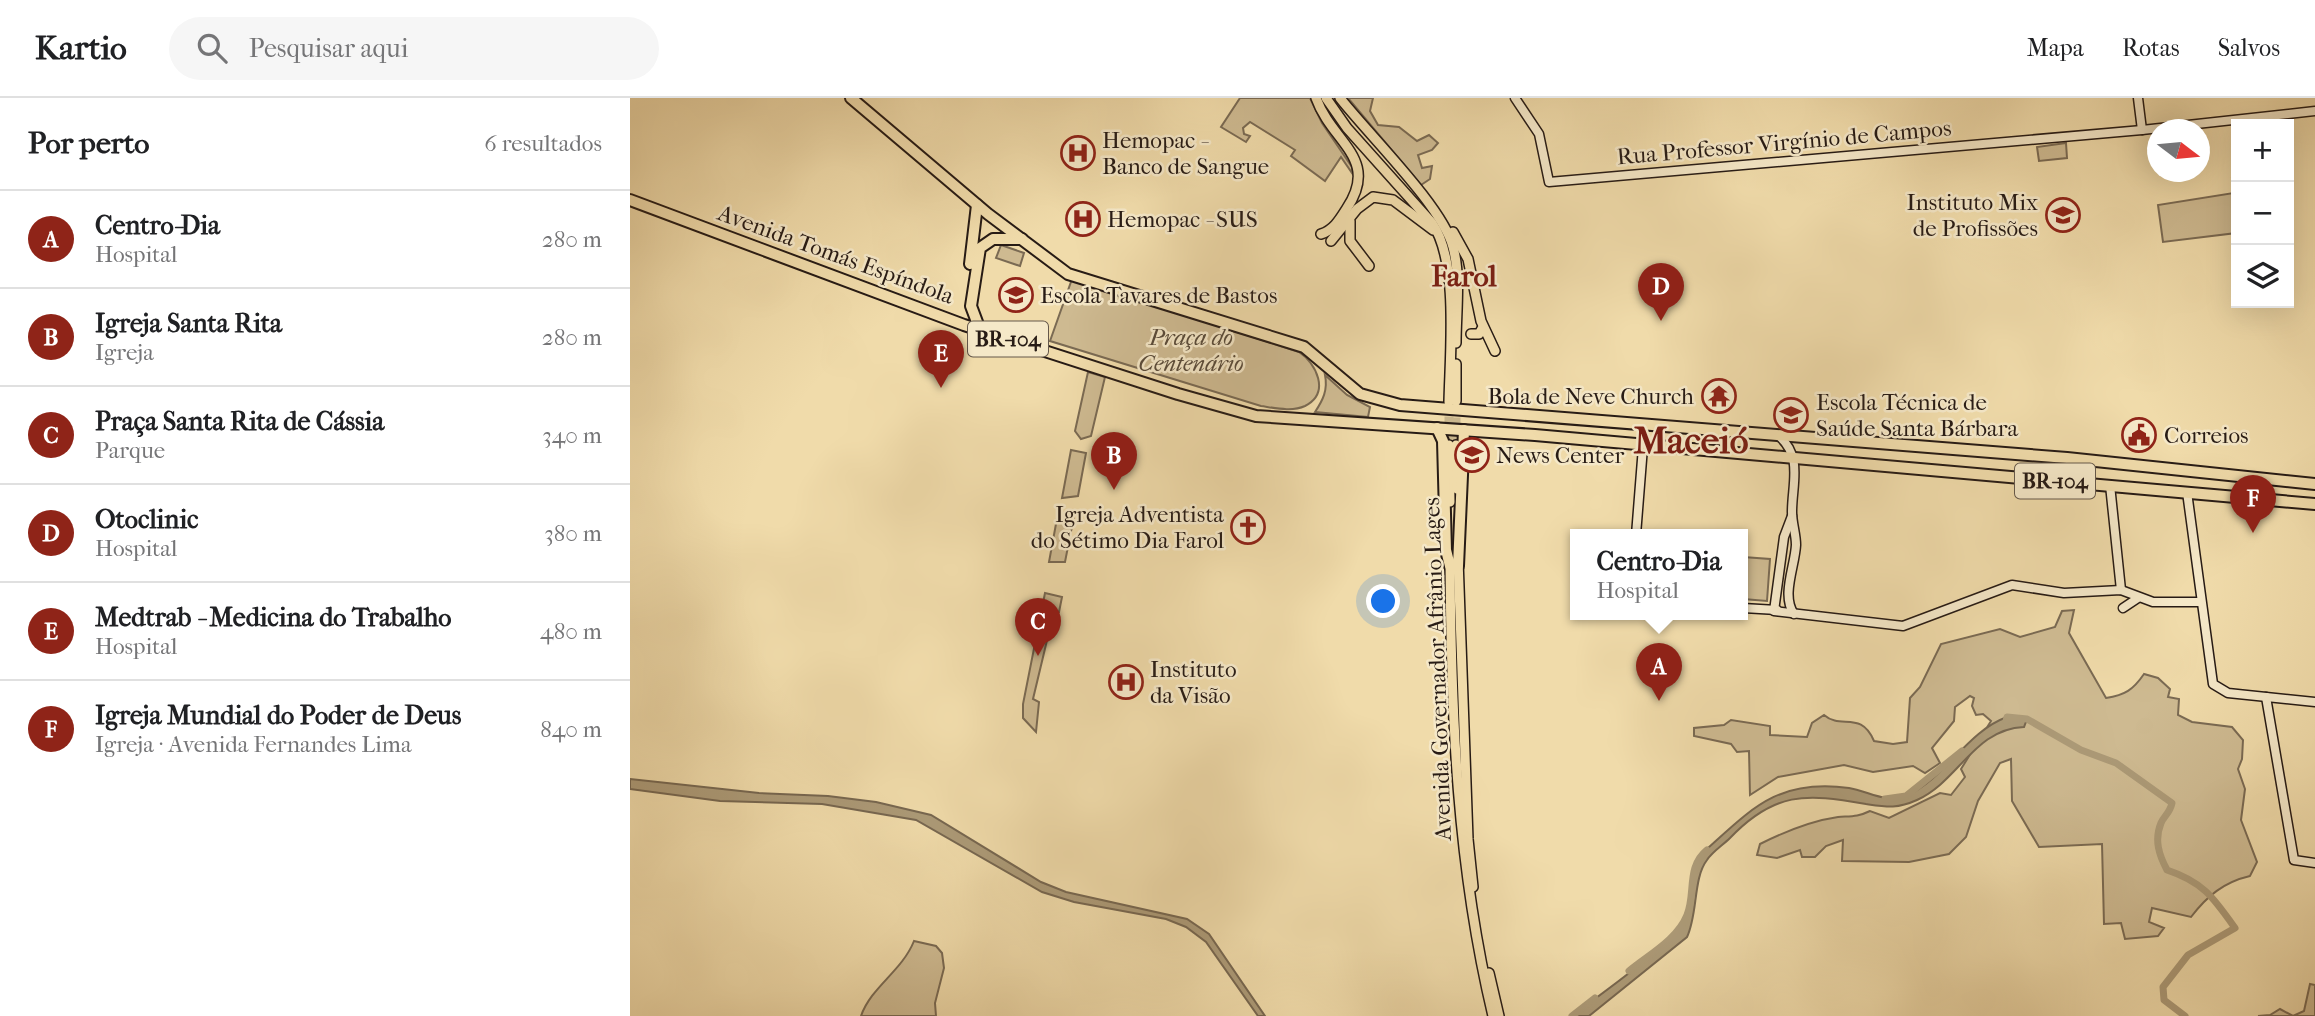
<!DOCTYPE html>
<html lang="pt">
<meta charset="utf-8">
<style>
:root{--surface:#fff;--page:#f6f6f6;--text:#202124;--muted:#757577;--line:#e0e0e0;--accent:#8f2418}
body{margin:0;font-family:"IM FELL French Canon",serif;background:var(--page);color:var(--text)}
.controls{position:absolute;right:21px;top:21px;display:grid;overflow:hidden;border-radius:0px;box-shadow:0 7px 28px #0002}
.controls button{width:63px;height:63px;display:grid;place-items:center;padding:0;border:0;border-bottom:2px solid var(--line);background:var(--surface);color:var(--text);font:35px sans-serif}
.compass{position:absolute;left:1517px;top:21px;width:63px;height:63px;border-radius:50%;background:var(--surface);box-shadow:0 7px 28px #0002;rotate:106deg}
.you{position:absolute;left:754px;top:504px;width:24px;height:24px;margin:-18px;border:5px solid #fff;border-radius:50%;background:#1a73e8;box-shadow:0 0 0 10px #1a73e833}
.badge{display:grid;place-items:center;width:46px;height:46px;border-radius:50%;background:var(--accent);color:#fff;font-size:23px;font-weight:700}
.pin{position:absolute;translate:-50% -58px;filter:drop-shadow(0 2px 4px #0008)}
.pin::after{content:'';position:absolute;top:37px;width:24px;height:21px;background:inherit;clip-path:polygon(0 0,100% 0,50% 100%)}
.popup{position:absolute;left:940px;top:431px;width:178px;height:91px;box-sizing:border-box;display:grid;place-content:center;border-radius:0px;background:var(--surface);filter:drop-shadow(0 2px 5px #0005);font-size:23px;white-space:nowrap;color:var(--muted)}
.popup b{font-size:26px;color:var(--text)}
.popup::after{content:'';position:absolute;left:50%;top:100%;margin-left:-14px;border:14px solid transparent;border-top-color:var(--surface)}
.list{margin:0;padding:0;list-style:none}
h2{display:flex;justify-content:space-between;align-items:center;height:91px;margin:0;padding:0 28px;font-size:30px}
h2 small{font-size:23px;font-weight:400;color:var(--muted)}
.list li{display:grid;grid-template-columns:46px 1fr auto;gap:21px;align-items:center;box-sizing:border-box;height:98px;padding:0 28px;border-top:2px solid var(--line)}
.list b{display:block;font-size:26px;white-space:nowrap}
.list p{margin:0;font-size:23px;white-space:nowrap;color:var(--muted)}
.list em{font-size:23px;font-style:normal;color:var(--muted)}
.icon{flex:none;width:38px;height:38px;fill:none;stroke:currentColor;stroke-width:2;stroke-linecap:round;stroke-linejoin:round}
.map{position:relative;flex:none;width:1685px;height:918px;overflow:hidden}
header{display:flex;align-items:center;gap:42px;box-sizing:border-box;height:98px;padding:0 35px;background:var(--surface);border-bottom:2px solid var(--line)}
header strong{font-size:33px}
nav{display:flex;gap:38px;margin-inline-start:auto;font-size:24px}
.search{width:490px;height:63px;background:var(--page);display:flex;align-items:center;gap:18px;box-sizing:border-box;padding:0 24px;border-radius:38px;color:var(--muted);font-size:26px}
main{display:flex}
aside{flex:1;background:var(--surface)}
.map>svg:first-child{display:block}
</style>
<header>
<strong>Kartio</strong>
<div class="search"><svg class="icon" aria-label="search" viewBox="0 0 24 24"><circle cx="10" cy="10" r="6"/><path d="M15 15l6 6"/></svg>Pesquisar aqui</div>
<nav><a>Mapa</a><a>Rotas</a><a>Salvos</a></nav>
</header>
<main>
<aside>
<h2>Por perto<small>6 resultados</small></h2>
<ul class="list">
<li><span class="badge">A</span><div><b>Centro-Dia</b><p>Hospital</p></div><em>280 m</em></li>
<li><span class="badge">B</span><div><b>Igreja Santa Rita</b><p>Igreja</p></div><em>280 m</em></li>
<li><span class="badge">C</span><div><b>Praça Santa Rita de Cássia</b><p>Parque</p></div><em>340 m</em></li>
<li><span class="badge">D</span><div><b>Otoclinic</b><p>Hospital</p></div><em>380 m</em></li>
<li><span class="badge">E</span><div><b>Medtrab - Medicina do Trabalho</b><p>Hospital</p></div><em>480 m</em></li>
<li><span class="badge">F</span><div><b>Igreja Mundial do Poder de Deus</b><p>Igreja · Avenida Fernandes Lima</p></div><em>840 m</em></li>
</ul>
</aside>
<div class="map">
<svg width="1685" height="918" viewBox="0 0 1685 918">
<rect width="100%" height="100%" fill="#f0dbaa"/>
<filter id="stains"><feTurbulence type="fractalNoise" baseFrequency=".00286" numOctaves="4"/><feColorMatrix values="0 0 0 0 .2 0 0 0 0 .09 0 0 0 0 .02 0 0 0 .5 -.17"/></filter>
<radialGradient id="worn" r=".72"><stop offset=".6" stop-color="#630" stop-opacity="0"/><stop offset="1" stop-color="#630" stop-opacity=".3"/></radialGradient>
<g fill="#ceba91" stroke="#7a6a53" stroke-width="2">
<path d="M610 0H680L692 25 722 69V75L711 59 695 83 661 58 665 52 620 24 613 30 614 36 620 38 616 44 591 29Z"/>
<path d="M718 0H743L740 13 748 27 769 29 787 43 799 37 808 45 802 52 788 57 792 70 802 68 800 81 791 87Z"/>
<path d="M1436 45 1437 60 1409 63 1407 49Z"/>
<path d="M1606 79V135L1533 144 1528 107 1604 95 1602 80Z"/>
<path d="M371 147 394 155 390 168 366 160Z"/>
<path d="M442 181 669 254C686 265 701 295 675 308 662 314 645 310 631 308L420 243Z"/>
<path d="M458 274 475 279 461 338 451 341 445 333Z"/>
<path d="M695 277 717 297 740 309 738 319 685 314C693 302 698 292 695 277Z"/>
<path d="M441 352 456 355 448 398 432 400Z"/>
<path d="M428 415 444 418 435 464H419Z"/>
<path d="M1113 459 1140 461 1137 503 1113 501Z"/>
<path d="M415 495 432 499 429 514 424 513 403 601 409 604 406 634 393 620V606Z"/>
<path d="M1444 512 1439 535 1476 600C1495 597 1503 592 1514 576L1528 580 1540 591 1538 599 1549 601 1548 617 1562 624 1602 629 1613 642 1612 661 1608 671 1615 691 1611 722 1627 764 1620 778C1594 784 1577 798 1561 819L1522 810 1519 824 1534 830 1528 838 1495 841 1491 825 1474 826 1472 746 1409 749 1382 703 1381 661 1370 665 1348 703 1336 739 1319 756 1279 764 1212 763 1213 742 1196 748 1185 759H1172L1170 752 1147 760 1127 757 1130 746C1154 734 1180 723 1208 719 1220 718 1228 719 1240 713L1259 720 1310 695 1321 697 1335 679 1331 671 1361 623 1353 616 1346 617 1342 608 1344 600 1340 598 1325 609 1324 623 1302 650 1310 665 1295 675 1283 668 1243 674 1214 667 1148 679 1120 697 1119 653 1107 654 1101 646 1064 638V630L1094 627 1101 622 1140 628V637L1177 639 1182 625 1194 617C1211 632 1231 612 1244 643L1263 646 1277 644 1280 600 1290 589 1311 546 1370 531 1390 539 1425 529 1432 513Z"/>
<path d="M284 843 306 848 312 855 314 870 305 905 306 918H231C241 889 272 873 284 843Z"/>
<path d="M1680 886 1685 887V918H1628L1640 917 1650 911 1663 918 1674 913Z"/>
</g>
<g fill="#ac9a77" stroke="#776750" stroke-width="2">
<path d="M1377 619 1397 621 1394 629C1344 631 1329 683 1287 702 1267 711 1257 709 1236 706 1175 695 1144 694 1100 740 1093 747 1082 754 1077 762 1063 780 1068 816 1057 839L959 918H942C969 897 1046 845 1057 817 1065 797 1060 777 1069 758 1120 713 1145 680 1219 690 1238 693 1257 706 1276 698 1316 680 1336 634 1377 619Z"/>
<path d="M0 681 129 695 198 698 246 704 301 717 411 784 436 794 557 821 579 836 635 918H628L576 844 556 829 536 821 444 804 412 794 286 722 192 706 90 703 0 691Z"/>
</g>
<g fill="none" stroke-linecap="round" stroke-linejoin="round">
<g stroke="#ac9a77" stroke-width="7">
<path d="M1376 623 1377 619 1397 621 1451 652 1486 665 1542 705C1540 715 1534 718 1531 725 1524 742 1529 757 1537 772 1573 784 1583 799 1605 830L1558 857 1533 889 1534 902 1555 918"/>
<path d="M1255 701 1276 698 1332 653"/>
<path d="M999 873C1018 857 1047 842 1057 817 1066 795 1056 769 1077 752"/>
<path d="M942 918 965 900"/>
</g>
<g stroke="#c8b58c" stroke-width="9" stroke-dasharray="9 4.5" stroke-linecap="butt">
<path d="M819 305V347"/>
<path d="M826 306V347"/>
</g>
<g stroke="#271b15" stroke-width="11">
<g id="secondary">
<path d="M885 0 909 36 919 84 1512 32 1685 13"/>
<path d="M1508 0 1512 32"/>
<path d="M1149 338C1173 359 1162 386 1162 414 1162 425 1166 436 1166 447 1165 468 1151 498 1164 516"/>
<path d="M1480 387 1491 492"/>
<path d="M1557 394 1583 586 1598 595 1685 604"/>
<path d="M1162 418 1154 439 1144 513 1273 528 1382 487 1434 495 1491 492 1523 504H1571"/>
<path d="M1006 437 1013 349"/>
<path d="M1113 510 1147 512"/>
<path d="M1493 510 1508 500"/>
<path d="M1636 599 1664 762 1685 765"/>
</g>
</g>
<g stroke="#271b15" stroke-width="12">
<g id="primary">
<path d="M686 0C702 45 750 60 717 110 710 121 704 132 691 136"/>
<path d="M696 0 717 30 802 125C829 163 820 255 819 304"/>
<path d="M710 0C738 36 813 109 823 149 831 179 826 214 826 245"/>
<path d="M720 123V143L739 168"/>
<path d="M823 134 838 161 851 223 865 253"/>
<path d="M701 143 727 111 743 99 763 102 803 132"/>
<path d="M841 236H849L853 229"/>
<path d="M826 303V266"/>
<path d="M819 347 820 404"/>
<path d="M826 347 827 391"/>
<path d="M828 461 838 741 843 789"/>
<path d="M820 464C821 617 827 768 863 918"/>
<path d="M859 875 869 918"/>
</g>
</g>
<g stroke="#271b15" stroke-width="14">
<g id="highway">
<path d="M221 0 358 116 438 176 674 249 730 296 770 307 1437 360 1685 386"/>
<path d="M0 102 334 227 548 296 626 318 905 337 1685 406"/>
<path d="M340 166 347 107"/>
<path d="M350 232 341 208 350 150 363 141H392"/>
<path d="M807 330 813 343 816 452 820 468"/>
<path d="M828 468 834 332"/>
</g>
</g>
<use href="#secondary" stroke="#f5e8c8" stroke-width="8"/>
<use href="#primary" stroke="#f0dbaa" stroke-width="9"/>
<use href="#highway" stroke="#f0dbaa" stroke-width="10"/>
</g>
<defs>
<g id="hospital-ring" transform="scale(1.75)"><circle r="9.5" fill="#f5e8c8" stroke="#8f2418" stroke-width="1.5"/><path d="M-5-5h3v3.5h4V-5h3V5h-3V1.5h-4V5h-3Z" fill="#8f2418"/></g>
<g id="university-ring" transform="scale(1.75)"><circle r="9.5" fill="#f5e8c8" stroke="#8f2418" stroke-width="1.5"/><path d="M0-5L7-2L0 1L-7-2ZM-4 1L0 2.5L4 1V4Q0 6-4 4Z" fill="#8f2418"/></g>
<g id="school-ring" transform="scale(1.75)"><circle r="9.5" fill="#f5e8c8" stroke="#8f2418" stroke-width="1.5"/><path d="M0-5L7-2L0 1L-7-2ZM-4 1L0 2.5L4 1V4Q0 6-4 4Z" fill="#8f2418"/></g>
<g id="temple-ring" transform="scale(1.75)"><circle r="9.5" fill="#f5e8c8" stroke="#8f2418" stroke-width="1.5"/><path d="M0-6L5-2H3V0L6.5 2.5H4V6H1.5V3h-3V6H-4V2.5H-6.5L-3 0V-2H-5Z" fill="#8f2418"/></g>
<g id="civic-ring" transform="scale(1.75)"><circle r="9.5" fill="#f5e8c8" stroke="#8f2418" stroke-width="1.5"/><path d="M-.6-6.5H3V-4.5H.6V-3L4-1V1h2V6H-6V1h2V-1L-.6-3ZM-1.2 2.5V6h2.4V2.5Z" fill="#8f2418"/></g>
<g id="church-ring" transform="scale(1.75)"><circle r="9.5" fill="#f5e8c8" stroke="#8f2418" stroke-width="1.5"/><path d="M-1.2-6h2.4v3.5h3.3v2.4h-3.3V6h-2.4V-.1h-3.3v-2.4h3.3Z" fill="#8f2418"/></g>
</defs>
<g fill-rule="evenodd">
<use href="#hospital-ring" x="448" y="55"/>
<use href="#university-ring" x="1433" y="117"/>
<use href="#hospital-ring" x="453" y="121"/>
<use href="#school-ring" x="386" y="197"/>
<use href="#temple-ring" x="1089" y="298"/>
<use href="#university-ring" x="1161" y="317"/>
<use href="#civic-ring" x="1509" y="337"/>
<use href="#school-ring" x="842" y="357"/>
<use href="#church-ring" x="618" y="429"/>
<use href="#hospital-ring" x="496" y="584"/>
</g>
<g text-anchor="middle" stroke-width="5" stroke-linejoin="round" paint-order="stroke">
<g fill="#f5e8c8" stroke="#65584b" stroke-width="2">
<rect x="338" y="223.5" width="80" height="35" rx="5"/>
<rect x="1385" y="365.5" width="80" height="35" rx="5"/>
</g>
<g font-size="21" font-weight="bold" fill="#271b15">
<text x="378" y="248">BR-104</text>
<text x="1425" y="390">BR-104</text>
</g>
<g font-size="23" fill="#271b15" stroke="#f5e8c8" text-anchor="start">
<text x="472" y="50">Hemopac -<tspan x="472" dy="26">Banco de Sangue</tspan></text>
<text x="1408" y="112" text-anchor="end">Instituto Mix<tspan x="1408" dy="26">de Profissões</tspan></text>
<text x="477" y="129">Hemopac - SUS</text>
<text x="410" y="205">Escola Tavares de Bastos</text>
<text x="1064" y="306" text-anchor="end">Bola de Neve Church</text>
<text x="1186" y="312">Escola Técnica de<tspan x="1186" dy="26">Saúde Santa Bárbara</tspan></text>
<text x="1534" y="345">Correios</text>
<text x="866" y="365">News Center</text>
<text x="594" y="424" text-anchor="end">Igreja Adventista<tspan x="594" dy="26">do Sétimo Dia Farol</tspan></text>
<text x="520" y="579">Instituto<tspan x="520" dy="26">da Visão</tspan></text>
</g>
<g font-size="23" fill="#271b15" stroke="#f5e8c8">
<text transform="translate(1154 44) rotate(-5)" y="8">Rua Professor Virgínio de Campos</text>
<text transform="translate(206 156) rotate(20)" y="8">Avenida Tomás Espíndola</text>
<text transform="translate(807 571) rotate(-92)" y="8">Avenida Governador Afrânio Lages</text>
</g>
<g font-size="23" font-style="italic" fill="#594b3a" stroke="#f5e8c8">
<text x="561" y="247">Praça do<tspan x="561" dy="26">Centenário</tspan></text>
</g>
<g font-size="30" font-weight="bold" fill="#7a1f14" stroke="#f5e8c8">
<text x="834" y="188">Farol</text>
</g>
<g font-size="37" font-weight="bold" fill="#7a1f14" stroke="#f5e8c8">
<text x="1061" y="355">Maceió</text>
</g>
</g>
<rect width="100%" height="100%" filter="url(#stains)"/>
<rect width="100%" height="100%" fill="url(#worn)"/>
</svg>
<div class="controls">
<button>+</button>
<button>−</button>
<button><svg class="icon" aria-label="layers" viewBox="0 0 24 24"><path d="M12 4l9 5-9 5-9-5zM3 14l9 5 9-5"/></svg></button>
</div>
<svg class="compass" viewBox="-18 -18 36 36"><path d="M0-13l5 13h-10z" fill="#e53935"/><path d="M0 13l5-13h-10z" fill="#757577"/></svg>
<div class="you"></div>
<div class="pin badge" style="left:1029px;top:603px">A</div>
<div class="popup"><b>Centro-Dia</b>Hospital</div>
<div class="pin badge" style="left:484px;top:392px">B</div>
<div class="pin badge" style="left:408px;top:558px">C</div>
<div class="pin badge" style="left:1031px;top:223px">D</div>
<div class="pin badge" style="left:311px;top:290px">E</div>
<div class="pin badge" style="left:1623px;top:435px">F</div>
</div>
</main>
